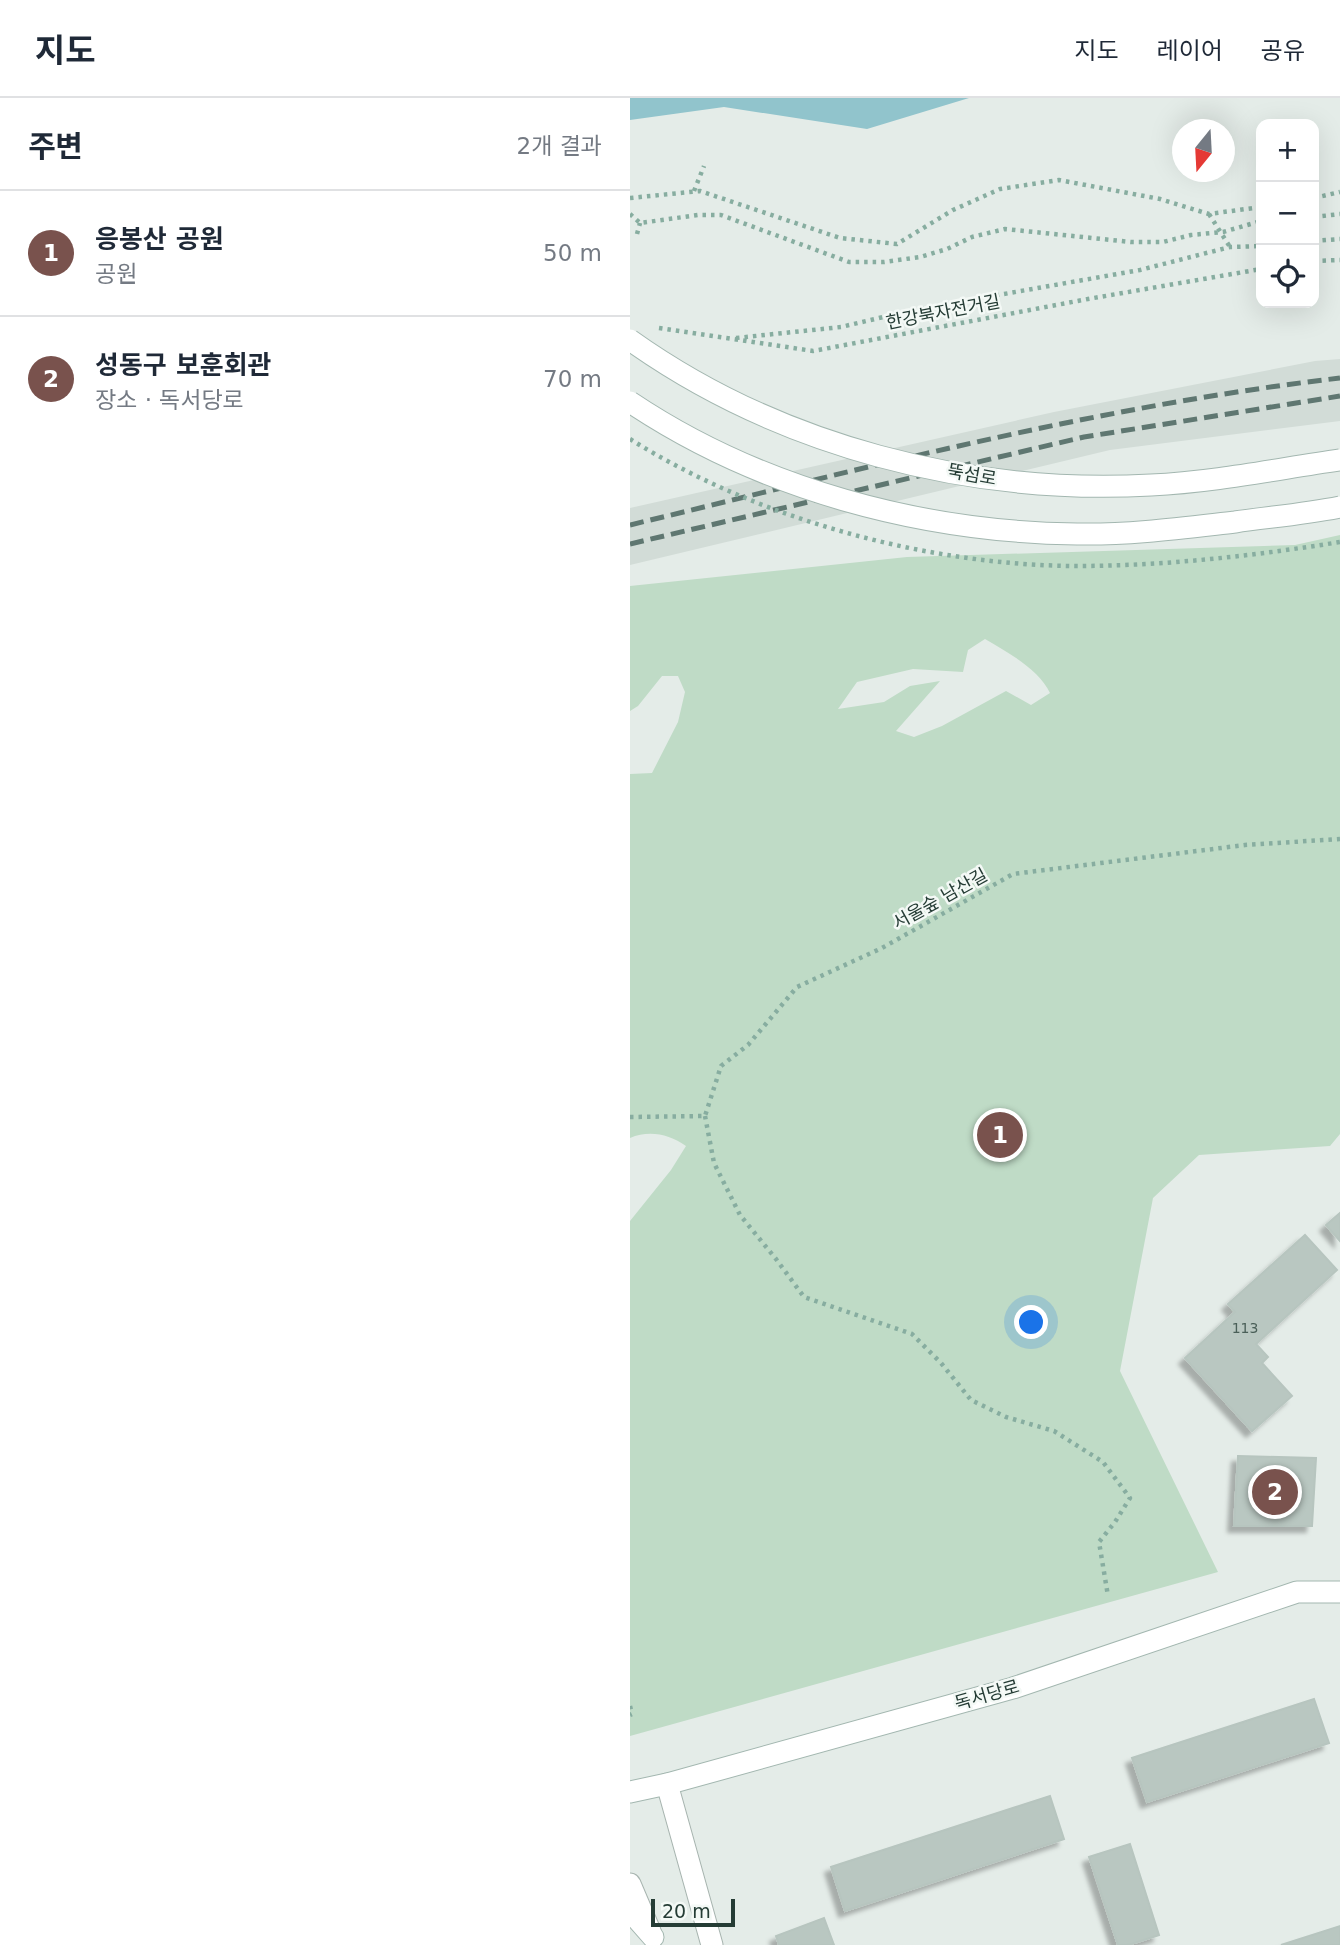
<!DOCTYPE html>
<html lang="ko">
<meta charset="utf-8">
<style>
:root{--surface:#fff;--page:#f2f2f3;--text:#1f2937;--muted:#747a83;--line:#e0e1e3;--accent:#79524d}
body{margin:0;font-family:"DejaVu Sans","Noto Sans KR",sans-serif;background:var(--page);color:var(--text)}
.controls{position:absolute;right:21px;top:21px;display:grid;overflow:hidden;border-radius:14px;box-shadow:0 7px 28px #0002}
.controls button{width:63px;height:63px;display:grid;place-items:center;padding:0;border:0;border-bottom:2px solid var(--line);background:var(--surface);color:var(--text);font:35px sans-serif}
.compass{position:absolute;left:542px;top:21px;width:63px;height:63px;border-radius:50%;background:var(--surface);box-shadow:0 7px 28px #0002;rotate:198deg}
.scale{position:absolute;left:21px;bottom:18px;width:84px;box-sizing:border-box;padding-left:7px;border:4px solid #253c35;border-top:0;font-size:19px;line-height:24px;white-space:nowrap;color:#253c35;-webkit-text-stroke:5px #f4f9f6;paint-order:stroke}
.you{position:absolute;left:402px;top:1225px;width:24px;height:24px;margin:-18px;border:5px solid #fff;border-radius:50%;background:#1a73e8;box-shadow:0 0 0 10px #1a73e833}
.badge{display:grid;place-items:center;width:46px;height:46px;border-radius:50%;background:var(--accent);color:#fff;font-size:23px;font-weight:700}
.pin{position:absolute;translate:-50% -50%;border:4px solid #fff;box-shadow:0 2px 7px #0006}
.list{margin:0;padding:0;list-style:none}
h2{display:flex;justify-content:space-between;align-items:center;height:91px;margin:0;padding:0 28px;font-size:30px}
h2 small{font-size:23px;font-weight:400;color:var(--muted)}
.list li{display:grid;grid-template-columns:46px 1fr auto;gap:21px;align-items:center;box-sizing:border-box;height:126px;padding:0 28px;border-top:2px solid var(--line)}
.list b{display:block;font-size:26px;white-space:nowrap}
.list p{margin:0;font-size:23px;white-space:nowrap;color:var(--muted)}
.list em{font-size:23px;font-style:normal;color:var(--muted)}
.icon{flex:none;width:38px;height:38px;fill:none;stroke:currentColor;stroke-width:2;stroke-linecap:round;stroke-linejoin:round}
.map{position:relative;flex:none;width:710px;height:1847px;overflow:hidden}
header{display:flex;align-items:center;gap:42px;box-sizing:border-box;height:98px;padding:0 35px;background:var(--surface);border-bottom:2px solid var(--line)}
header strong{font-size:33px}
nav{display:flex;gap:38px;margin-inline-start:auto;font-size:24px}
main{display:flex}
aside{flex:1;background:var(--surface)}
.map>svg:first-child{display:block}
</style>
<header>
<strong>지도</strong>
<nav><a>지도</a><a>레이어</a><a>공유</a></nav>
</header>
<main>
<aside>
<h2>주변<small>2개 결과</small></h2>
<ul class="list">
<li><span class="badge">1</span><div><b>응봉산 공원</b><p>공원</p></div><em>50 m</em></li>
<li><span class="badge">2</span><div><b>성동구 보훈회관</b><p>장소 · 독서당로</p></div><em>70 m</em></li>
</ul>
</aside>
<div class="map">
<svg width="710" height="1847" viewBox="0 0 710 1847">
<defs>
<filter id="shadow"><feDropShadow dx="-6" dy="6" stdDeviation="2" flood-color="#0004"/></filter>
</defs>
<rect width="100%" height="100%" fill="#e4ece8"/>
<path fill="#d2dcd7" d="M710 261V323L480 352 0 467V410L424 314 685 263Z"/>
<path fill="#bfdbc6" fill-rule="evenodd" d="M710 437V1036L700 1048 569 1057 523 1100 490 1273 588 1474 0 1638V1123L41 1072 56 1048C39 1036 19 1032 0 1040V676L22 675 48 624 55 594 48 578H32L8 608 0 613V488L277 459 665 447ZM355 541C377 554 409 571 420 595L401 607 376 593 312 628 284 639 266 633 310 583 280 588 254 604 208 611 227 584 283 571 333 574 338 552Z"/>
<path fill="#91c4cc" d="M0 0H339L237 31 94 9 0 22Z"/>
<g fill="#b9c7c1" stroke="#b7c5bf" stroke-width="2" filter="url(#shadow)">
<path d="M710 1115V1143L696 1127Z"/>
<path d="M675 1137 707 1172 626 1246 638 1259 632 1265 662 1298 622 1333 555 1260 605 1214 598 1206Z"/>
<path d="M608 1358 686 1360 682 1428H604Z"/>
<path d="M684 1601 699 1645 517 1704 502 1660Z"/>
<path d="M420 1698 434 1741 215 1813 201 1769Z"/>
<path d="M500 1746 529 1837 498 1847H488L459 1759Z"/>
<path d="M194 1820 204 1847H149L146 1838Z"/>
<path d="M710 1828V1847H651Z"/>
</g>
<g fill="none" stroke-linecap="round" stroke-linejoin="round">
<g stroke="#a7b4af" stroke-width="23">
<g id="street">
<path d="M37 1686 82 1847"/>
<path d="M0 1786 20 1833"/>
</g>
</g>
<g stroke="#a3b7b0" stroke-width="23">
<g id="secondary">
<path d="M0 1694 37 1686 383 1590 667 1494H710"/>
<path d="M0 1813 23 1839"/>
</g>
</g>
<g stroke="#87ada0" stroke-width="4.5" stroke-dasharray="3.5 5" stroke-linecap="butt">
<path d="M64 93 74 68"/>
<path d="M0 100 70 93 210 140 267 146 323 112 370 91 429 82 530 101 579 116 631 109"/>
<path d="M684 100 710 94"/>
<path d="M0 116 10 125 68 117H91L219 164H254L290 159 317 151 342 139 375 131 501 144H533L561 137 593 134 631 123"/>
<path d="M579 116 600 149"/>
<path d="M684 119 710 116"/>
<path d="M7 136 10 125"/>
<path d="M684 143 710 141"/>
<path d="M684 163 710 162"/>
<path d="M29 230 183 253 458 201 631 171"/>
<path d="M106 240 211 229 283 212 510 172 600 149 631 148"/>
<path d="M75 1018 84 1065 110 1117 146 1161 174 1199 282 1236 311 1265 341 1302 376 1319 424 1333 473 1364 500 1400 485 1424 469 1444 478 1498"/>
<path d="M0 1019 75 1018 91 968 118 947 167 889 252 850 383 776 615 747 710 741"/>
<path d="M0 1608 2 1616 0 1617"/>
</g>
<use href="#street" stroke="#fff" stroke-width="21"/>
<use href="#secondary" stroke="#fff" stroke-width="21"/>
<g stroke="#5f7771" stroke-width="5" stroke-dasharray="14 7" stroke-linecap="butt">
<path d="M0 427C235 370 469 308 710 280"/>
<path d="M0 446 454 339 710 298"/>
</g>
<g stroke="#a3b7b0" stroke-width="23" stroke-linecap="butt">
<g id="secondary-bridge">
<path d="M0 242C149 348 339 397 521 387 585 384 647 371 710 362"/>
<path d="M0 304C130 391 291 434 447 436 500 437 552 430 605 424 640 419 675 416 710 409"/>
</g>
</g>
<path stroke="#87ada0" stroke-width="4.5" stroke-dasharray="3.5 5" stroke-linecap="butt" d="M0 341C127 421 296 467 445 468 535 468 622 458 710 444"/>
<use href="#secondary-bridge" stroke="#fff" stroke-width="21"/>
</g>
<g text-anchor="middle" stroke-width="5" stroke-linejoin="round" paint-order="stroke">
<g font-size="14" fill="#4a5f58">
<text x="615" y="1235">113</text>
</g>
<g font-size="18" fill="#253c35" stroke="#f4f9f6">
<text transform="translate(313 214) rotate(-11)" y="6">한강북자전거길</text>
<text transform="translate(342 377) rotate(10)" y="6">뚝섬로</text>
<text transform="translate(310 801) rotate(-29)" y="6">서울숲 남산길</text>
<text transform="translate(357 1597) rotate(-16)" y="6">독서당로</text>
</g>
</g>
</svg>
<div class="controls">
<button>+</button>
<button>−</button>
<button><svg class="icon" aria-label="locate" viewBox="0 0 24 24"><circle cx="12" cy="12" r="6"/><path d="M12 2v4M12 18v4M2 12h4M18 12h4"/></svg></button>
</div>
<svg class="compass" viewBox="-18 -18 36 36"><path d="M0-13l5 13h-10z" fill="#e53935"/><path d="M0 13l5-13h-10z" fill="#747a83"/></svg>
<div class="scale">20 m</div>
<div class="you"></div>
<div class="pin badge" style="left:370px;top:1037px">1</div>
<div class="pin badge" style="left:645px;top:1394px">2</div>
</div>
</main>
